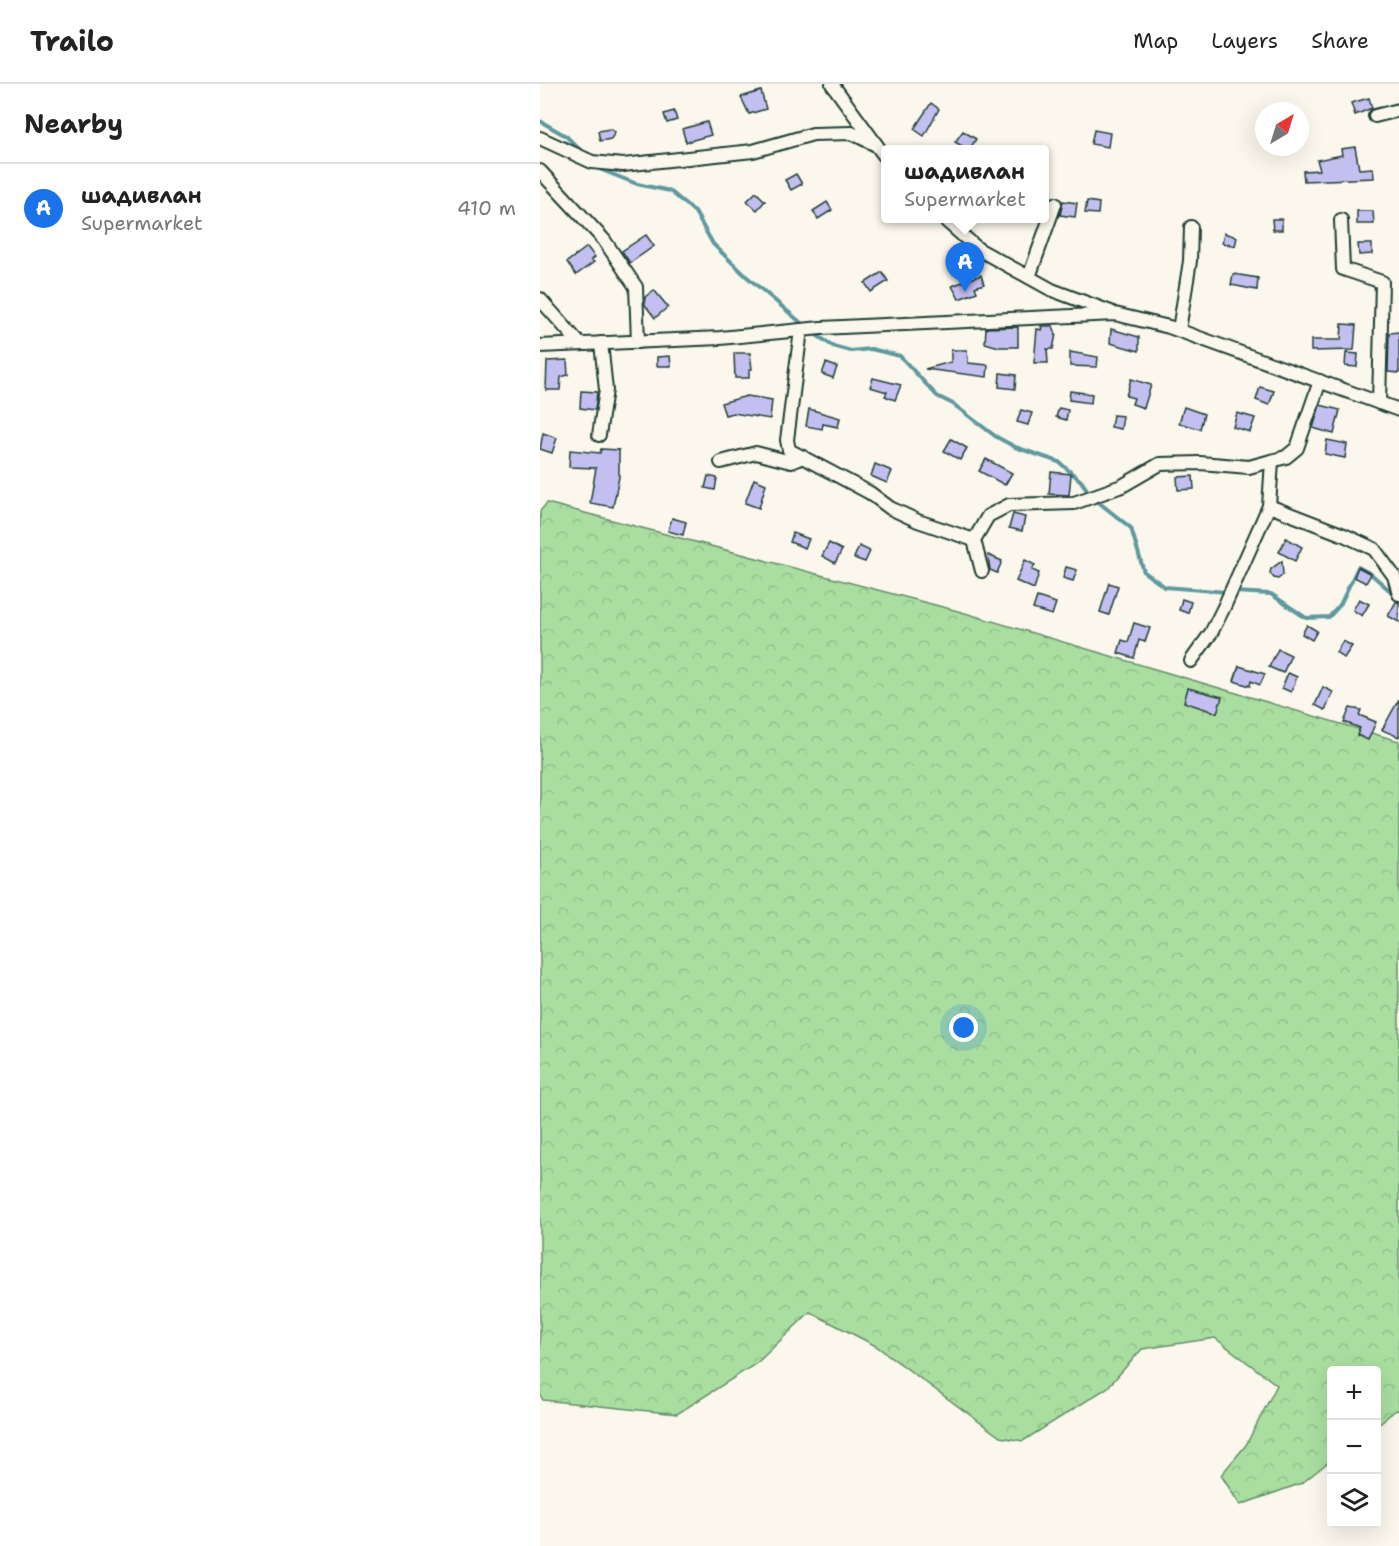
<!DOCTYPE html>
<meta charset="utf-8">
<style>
:root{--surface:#fff;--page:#f6f6f6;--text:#222;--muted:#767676;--line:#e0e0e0;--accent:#1a73e8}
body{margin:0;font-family:"Shantell Sans",sans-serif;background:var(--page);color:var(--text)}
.controls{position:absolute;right:18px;bottom:18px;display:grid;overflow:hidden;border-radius:6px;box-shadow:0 6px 24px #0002}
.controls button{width:54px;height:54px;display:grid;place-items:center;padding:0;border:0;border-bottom:2px solid var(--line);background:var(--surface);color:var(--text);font:30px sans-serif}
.compass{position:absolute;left:715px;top:18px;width:54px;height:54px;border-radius:50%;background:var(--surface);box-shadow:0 6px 24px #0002;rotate:38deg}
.you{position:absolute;left:424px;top:944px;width:21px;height:21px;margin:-15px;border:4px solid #fff;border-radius:50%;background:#1a73e8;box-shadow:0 0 0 9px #1a73e833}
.badge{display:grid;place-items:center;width:39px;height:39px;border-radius:50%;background:var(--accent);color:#fff;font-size:20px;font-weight:700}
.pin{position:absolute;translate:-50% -50px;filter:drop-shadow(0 2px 3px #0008)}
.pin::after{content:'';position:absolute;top:32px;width:21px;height:18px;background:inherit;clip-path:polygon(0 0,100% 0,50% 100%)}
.popup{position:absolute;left:341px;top:61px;width:168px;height:78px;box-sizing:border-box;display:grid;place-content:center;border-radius:6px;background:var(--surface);filter:drop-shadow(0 2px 4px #0005);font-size:20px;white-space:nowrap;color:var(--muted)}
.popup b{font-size:22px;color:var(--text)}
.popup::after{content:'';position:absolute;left:50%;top:100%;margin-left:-12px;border:12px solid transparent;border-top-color:var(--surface)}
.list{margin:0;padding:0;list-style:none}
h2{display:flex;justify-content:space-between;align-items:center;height:78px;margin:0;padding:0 24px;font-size:26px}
h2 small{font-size:20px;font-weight:400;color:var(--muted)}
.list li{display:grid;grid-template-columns:39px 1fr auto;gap:18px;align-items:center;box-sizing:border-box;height:90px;padding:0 24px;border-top:2px solid var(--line)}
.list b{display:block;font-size:22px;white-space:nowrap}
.list p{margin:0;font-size:20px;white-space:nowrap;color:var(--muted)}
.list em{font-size:20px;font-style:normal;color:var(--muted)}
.icon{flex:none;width:33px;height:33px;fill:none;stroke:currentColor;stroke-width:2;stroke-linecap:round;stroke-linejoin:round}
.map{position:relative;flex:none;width:859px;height:1462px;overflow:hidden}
header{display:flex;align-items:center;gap:36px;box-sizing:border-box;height:84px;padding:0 30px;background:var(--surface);border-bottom:2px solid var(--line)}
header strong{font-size:28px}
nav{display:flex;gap:33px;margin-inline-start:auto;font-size:21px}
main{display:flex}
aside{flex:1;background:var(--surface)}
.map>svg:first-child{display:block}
</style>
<header>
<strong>Trailo</strong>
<nav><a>Map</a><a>Layers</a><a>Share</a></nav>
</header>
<main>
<aside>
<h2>Nearby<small></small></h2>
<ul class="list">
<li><span class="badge">A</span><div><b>шадивлан</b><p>Supermarket</p></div><em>410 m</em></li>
</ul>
</aside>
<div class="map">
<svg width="859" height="1462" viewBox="0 0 859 1462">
<defs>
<pattern id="forest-crowns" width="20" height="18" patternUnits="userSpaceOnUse" patternTransform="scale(1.5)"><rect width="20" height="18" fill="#aadea0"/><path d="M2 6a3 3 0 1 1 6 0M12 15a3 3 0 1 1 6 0" fill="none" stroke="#92bf8a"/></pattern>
</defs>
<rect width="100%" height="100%" fill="#fbf7ec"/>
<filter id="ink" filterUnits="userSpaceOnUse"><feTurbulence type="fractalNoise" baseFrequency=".0167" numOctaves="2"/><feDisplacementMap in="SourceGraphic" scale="12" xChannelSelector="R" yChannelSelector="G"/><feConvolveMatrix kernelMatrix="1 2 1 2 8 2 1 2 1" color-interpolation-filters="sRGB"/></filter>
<g filter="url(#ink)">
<path fill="url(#forest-crowns)" stroke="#648e6a" stroke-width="1.5" d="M7 419 418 527 859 657V1327L856 1326 837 1341 836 1286H792L791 1376 762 1399 700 1421 681 1391 706 1361 737 1301 675 1254 602 1265 567 1304 483 1357 460 1353 336 1262 270 1228 217 1279 137 1330 3 1316 0 1310V427Z"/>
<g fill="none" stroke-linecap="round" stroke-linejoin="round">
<g stroke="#5e98a0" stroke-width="4">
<path d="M0 37 26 52 44 70"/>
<path d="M54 83 97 100 130 107 155 128 173 160 206 192 266 243"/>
<path d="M272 248 293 262 311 267 331 265 360 272 397 312 413 320 455 352 475 363 519 378 541 397 552 413 591 444 604 488 625 503 687 508"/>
<path d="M694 508 731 510 766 534 789 533 800 521 818 483 831 490 856 512"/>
</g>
</g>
<g fill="#c4bff1" stroke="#1f3d34" stroke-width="1.5">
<path d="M221 7 226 25 209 30 201 13Z"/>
<path d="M829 14 832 24 815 31 811 19Z"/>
<path d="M391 19 399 25 384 52 374 45Z"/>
<path d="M134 27 137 36 127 39 124 30Z"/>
<path d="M167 38 171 51 146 58 142 45Z"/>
<path d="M70 45 75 48 71 55 60 57 58 47Z"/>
<path d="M554 46 570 49 568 63 551 60Z"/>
<path d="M423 47 436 55 429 66 415 58Z"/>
<path d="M815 63 819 85 833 84 834 94 764 97 763 87 780 86 777 76 802 71 801 65Z"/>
<path d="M256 90 262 100 251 106 245 96Z"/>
<path d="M216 108 225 117 217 126 207 117Z"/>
<path d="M523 117 537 119 535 133 520 131Z"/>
<path d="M547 117 559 119 558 130 545 129Z"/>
<path d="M287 118 292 126 278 135 273 127Z"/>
<path d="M817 127H833L834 140H817Z"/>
<path d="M732 135H742V146H733Z"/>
<path d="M684 149 697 153 695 162 682 159Z"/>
<path d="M106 151 114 162 90 179 82 167Z"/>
<path d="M818 160H832V170L819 171Z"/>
<path d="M47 163 55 173 51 176 54 178 36 191 27 178Z"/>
<path d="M342 188 348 197 331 208 325 199Z"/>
<path d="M693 190 718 194 717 206 691 201Z"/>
<path d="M441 191 444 200 435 203 437 208 419 215 412 202Z"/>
<path d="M114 206 128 223 115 234 105 221V213Z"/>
<path d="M802 240 816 241 814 266 771 267V256H801Z"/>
<path d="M501 242H513L516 250 513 265H507L508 279H494L497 245 502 246Z"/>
<path d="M478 243V263H459L445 259 446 244Z"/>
<path d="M571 245 599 253V267L570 259Z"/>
<path d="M859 248V289L848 288 849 249Z"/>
<path d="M411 266H427L428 279 448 281 447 293 385 285 411 278Z"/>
<path d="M530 268 558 273 557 283 530 282Z"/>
<path d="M194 269H210L212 285 209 286V294H195Z"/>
<path d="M806 269 818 270 817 283 805 282Z"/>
<path d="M130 272 131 282H117V273Z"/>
<path d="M27 276 28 291 21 293 20 306H6L7 277Z"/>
<path d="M286 279 297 283 293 294 282 290Z"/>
<path d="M460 289 476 291 475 305 459 303Z"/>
<path d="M333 294 361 301 355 316 345 312 347 308 330 303Z"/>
<path d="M591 295 611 301 604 324 592 320 594 314 586 312Z"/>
<path d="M720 303 734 307 729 321 716 316Z"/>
<path d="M41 307 57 308 55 326 40 324Z"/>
<path d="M530 307 552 310 551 319 529 316Z"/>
<path d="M207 312 232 316 230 335 193 329 185 331 181 319Z"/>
<path d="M780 321 800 326 794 350 773 344Z"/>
<path d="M644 323 664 330 660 345 639 339Z"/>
<path d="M519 324 528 326 526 336 516 333Z"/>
<path d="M269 325 300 334 298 343 283 340 282 345 266 342Z"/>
<path d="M481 326 492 329 488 341 477 338Z"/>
<path d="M697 329 715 334 710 348 693 343Z"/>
<path d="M573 331 583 332 581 345 571 343Z"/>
<path d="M3 349 17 354 12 369 0 365Z"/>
<path d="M411 355 427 364 420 376 404 367Z"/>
<path d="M787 356 807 360 805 374 785 370Z"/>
<path d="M61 365 79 366V393L73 423 50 419 56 384 29 383 30 366 60 369Z"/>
<path d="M446 375 472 389 465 401 439 387Z"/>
<path d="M335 380 352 387 347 399 331 392Z"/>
<path d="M511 388 531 390 529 411 509 410Z"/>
<path d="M168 392 177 394 175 406 165 404Z"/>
<path d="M653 392 654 405 638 406 637 393Z"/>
<path d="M214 395 226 400 219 424 205 419Z"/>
<path d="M473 430 485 433 482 447 469 444Z"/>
<path d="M132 434 146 438 143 451 128 447Z"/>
<path d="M253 449 269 455 265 464 250 458Z"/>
<path d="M746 454 762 463 755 477 739 468Z"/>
<path d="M289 459 302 466 295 479 282 472Z"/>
<path d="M319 462 330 467 325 478 314 474Z"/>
<path d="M448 471 462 477 457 489 450 486Z"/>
<path d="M485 476 495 481 492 486 499 489 494 505 476 497Z"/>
<path d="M742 477 743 491 738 495 734 494 730 489 731 485Z"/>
<path d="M526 483 537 486 533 497 523 494Z"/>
<path d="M818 483 831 490 826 499 814 493Z"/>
<path d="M569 499 578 502 569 531 560 528Z"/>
<path d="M497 513 516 519 512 531 493 525Z"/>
<path d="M642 515 651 518 648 529 639 526Z"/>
<path d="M819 515 829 520 822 532 813 526Z"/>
<path d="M856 518H859V538L848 532Z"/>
<path d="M594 539 610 544 605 558 599 556 594 574 578 569 582 556 588 558Z"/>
<path d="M767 541 777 547 772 556 762 550Z"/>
<path d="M803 557 812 562 804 574 796 568Z"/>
<path d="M738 565 751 571 743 589 729 583Z"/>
<path d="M699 582 725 590 720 601 711 597 710 602 694 597Z"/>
<path d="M748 589 757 593 751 608 742 604Z"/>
<path d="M783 603 793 608 785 626 775 621Z"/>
<path d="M648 604 682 613 677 629 644 618Z"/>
<path d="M859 615V653L842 646Z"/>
<path d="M810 624 821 626 819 631 836 638 828 656 817 651 820 644 804 638Z"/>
</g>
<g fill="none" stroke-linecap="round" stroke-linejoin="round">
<g stroke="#1f3d34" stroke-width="16">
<g id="minor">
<path d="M292 0 346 74"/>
<path d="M835 32 859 26"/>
<path d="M0 54 52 78 83 81 213 67 273 50 312 49 336 61"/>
<path d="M0 87 64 156 96 203 98 258"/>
<path d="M403 134 438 165 512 206 571 228"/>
<path d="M801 136 803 185 842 198 839 319"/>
<path d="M489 193 515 120"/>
<path d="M0 215 40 260"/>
<path d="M261 246 247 356 249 366 330 409 350 424 378 437 434 456"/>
<path d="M639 246 650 177 651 143"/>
<path d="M0 262 180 254 281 244 575 230 629 243 859 326"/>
<path d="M59 351 66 306 61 259"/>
<path d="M181 378 216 369 251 378 263 373"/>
<path d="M729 422 804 451 834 465 854 492 859 510"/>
<path d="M442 487 434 456 448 432 469 421 534 419 582 402 620 380 660 379 709 383 746 373 757 364 780 297"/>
<path d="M651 577 671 549 684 523 729 422 732 377"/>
</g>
</g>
<use href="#minor" stroke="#fbf7ec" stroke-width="12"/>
</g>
</g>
</svg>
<div class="controls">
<button>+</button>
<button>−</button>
<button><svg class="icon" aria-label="layers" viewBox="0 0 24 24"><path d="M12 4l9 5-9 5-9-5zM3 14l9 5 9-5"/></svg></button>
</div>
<svg class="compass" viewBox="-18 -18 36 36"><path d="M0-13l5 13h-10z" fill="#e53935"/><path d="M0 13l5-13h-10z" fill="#767676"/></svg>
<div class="you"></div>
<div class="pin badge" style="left:425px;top:208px">A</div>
<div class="popup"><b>шадивлан</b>Supermarket</div>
</div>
</main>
